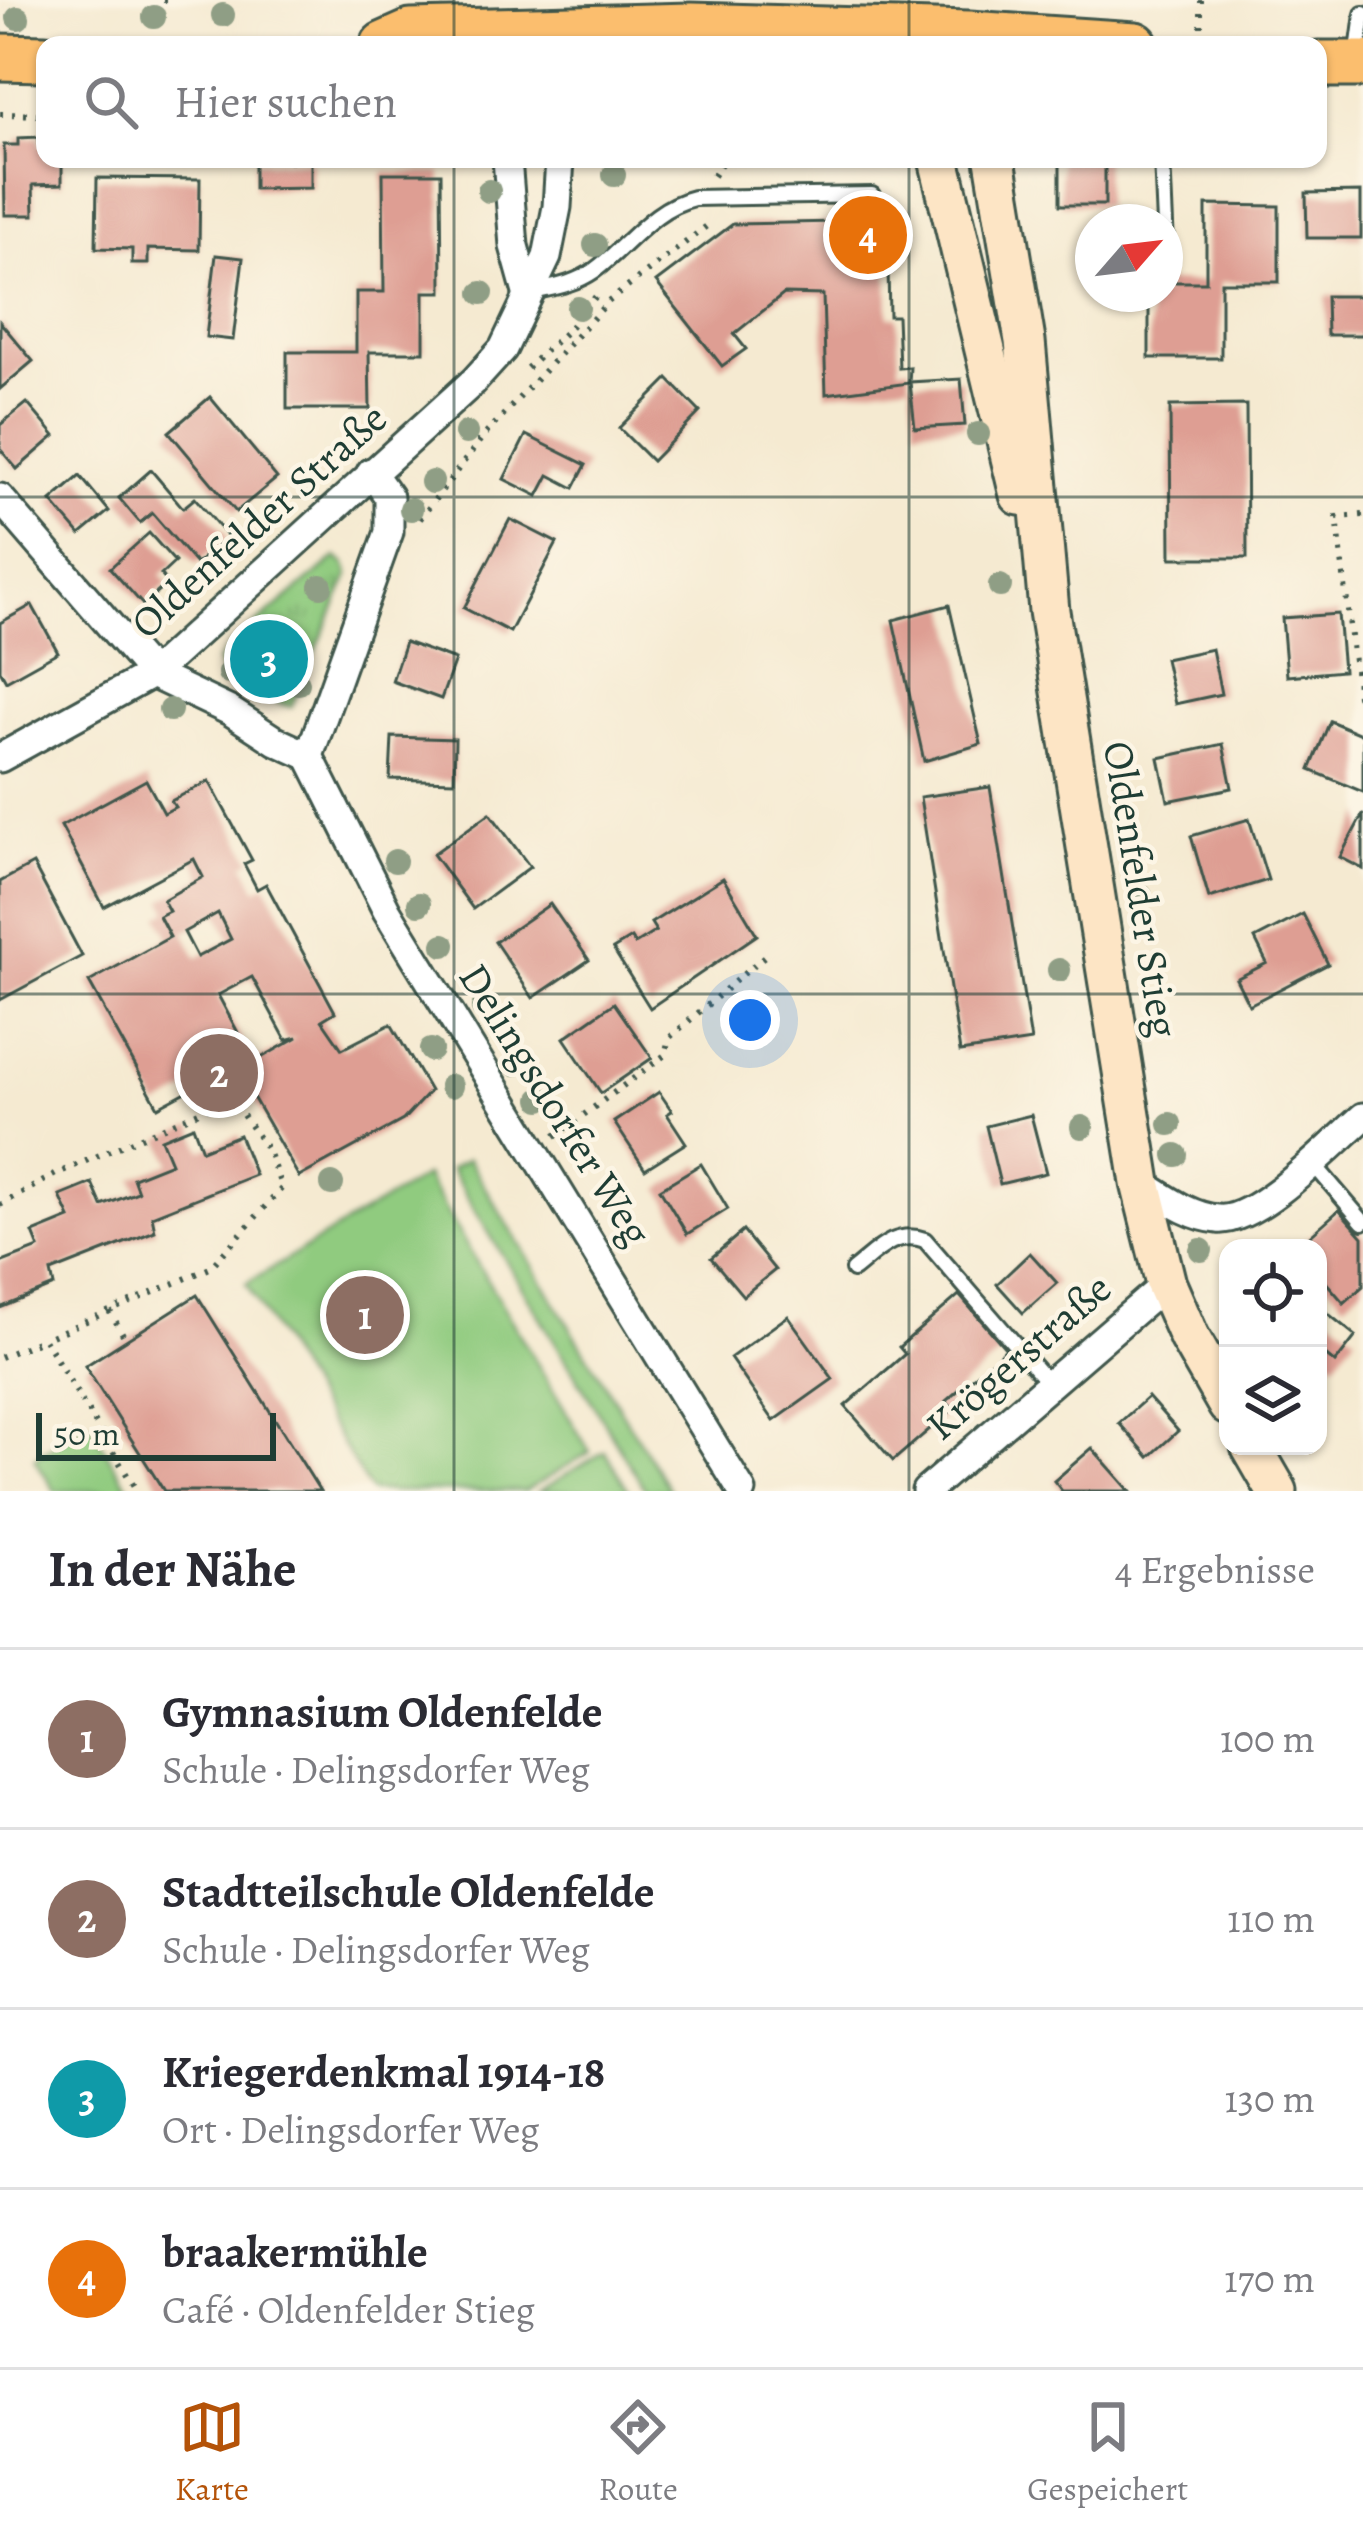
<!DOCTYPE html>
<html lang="de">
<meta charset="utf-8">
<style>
:root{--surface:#fff;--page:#f2f2f3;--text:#2b2b33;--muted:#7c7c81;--line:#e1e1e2;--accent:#b45309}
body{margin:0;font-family:Alegreya,serif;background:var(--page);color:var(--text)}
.controls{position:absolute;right:36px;bottom:36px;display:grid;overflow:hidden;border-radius:24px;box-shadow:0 3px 9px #0004}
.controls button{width:108px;height:108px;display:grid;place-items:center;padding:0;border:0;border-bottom:3px solid var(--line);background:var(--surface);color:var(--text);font:60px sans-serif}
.compass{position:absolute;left:1075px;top:204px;width:108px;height:108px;border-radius:50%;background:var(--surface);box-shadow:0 3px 9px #0004;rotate:62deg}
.scale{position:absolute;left:36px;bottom:30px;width:240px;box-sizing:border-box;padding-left:12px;border:6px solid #1f3d34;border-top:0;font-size:33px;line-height:42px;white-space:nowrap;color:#1f3d34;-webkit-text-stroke:9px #fcf5e5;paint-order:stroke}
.you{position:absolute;left:750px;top:1020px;width:42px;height:42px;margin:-30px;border:9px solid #fff;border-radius:50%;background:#1a73e8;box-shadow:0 0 0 18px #1a73e833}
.badge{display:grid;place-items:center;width:78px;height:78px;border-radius:50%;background:var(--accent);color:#fff;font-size:39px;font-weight:700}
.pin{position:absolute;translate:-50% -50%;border:6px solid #fff;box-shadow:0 3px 12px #0006}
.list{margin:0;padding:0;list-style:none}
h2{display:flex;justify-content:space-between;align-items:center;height:156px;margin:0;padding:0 48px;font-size:51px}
h2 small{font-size:39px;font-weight:400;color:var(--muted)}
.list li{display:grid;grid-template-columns:78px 1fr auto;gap:36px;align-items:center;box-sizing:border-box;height:180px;padding:0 48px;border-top:3px solid var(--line)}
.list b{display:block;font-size:45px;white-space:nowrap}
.list p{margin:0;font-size:39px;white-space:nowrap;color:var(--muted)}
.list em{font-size:39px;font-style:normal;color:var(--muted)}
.icon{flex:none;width:66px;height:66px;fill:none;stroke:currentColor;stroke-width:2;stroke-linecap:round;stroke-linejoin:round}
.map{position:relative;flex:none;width:1363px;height:1491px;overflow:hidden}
.search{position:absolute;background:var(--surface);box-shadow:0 3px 9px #0004;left:36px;right:36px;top:36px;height:132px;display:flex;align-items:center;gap:30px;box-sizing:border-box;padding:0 42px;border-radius:24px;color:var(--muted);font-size:45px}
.sheet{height:876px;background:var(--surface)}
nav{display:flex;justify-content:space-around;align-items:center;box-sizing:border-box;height:168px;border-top:3px solid var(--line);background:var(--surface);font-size:33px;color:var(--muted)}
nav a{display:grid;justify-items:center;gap:6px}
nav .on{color:var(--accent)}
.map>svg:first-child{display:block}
</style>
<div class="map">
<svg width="1363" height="1491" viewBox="0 0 1363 1491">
<defs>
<pattern id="park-tufts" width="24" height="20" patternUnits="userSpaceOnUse" patternTransform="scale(3)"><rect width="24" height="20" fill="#90cb7f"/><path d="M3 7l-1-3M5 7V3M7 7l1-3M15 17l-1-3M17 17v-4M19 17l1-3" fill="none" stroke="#75a669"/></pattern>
</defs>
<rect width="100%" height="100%" fill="#fcf5e5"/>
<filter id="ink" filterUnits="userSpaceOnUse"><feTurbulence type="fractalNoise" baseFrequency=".00833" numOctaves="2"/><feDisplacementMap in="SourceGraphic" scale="24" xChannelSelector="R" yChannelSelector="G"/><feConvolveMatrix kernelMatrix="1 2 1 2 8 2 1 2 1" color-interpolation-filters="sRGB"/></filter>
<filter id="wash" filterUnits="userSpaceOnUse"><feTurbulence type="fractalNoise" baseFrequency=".004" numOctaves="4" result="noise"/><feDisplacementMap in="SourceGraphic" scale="48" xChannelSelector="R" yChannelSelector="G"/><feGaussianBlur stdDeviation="2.7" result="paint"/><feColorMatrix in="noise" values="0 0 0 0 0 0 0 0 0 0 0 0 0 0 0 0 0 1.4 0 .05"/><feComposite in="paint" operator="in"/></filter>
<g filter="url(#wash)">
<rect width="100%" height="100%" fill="#f5ead1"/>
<path fill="url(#park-tufts)" stroke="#58845a" stroke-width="3" d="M337 557 346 565 349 575 291 707 258 696 224 678 218 662 231 645Z"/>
<g fill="#90cb7f" stroke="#58845a" stroke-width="3">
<path d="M468 1159 670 1491H646L450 1169Z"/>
<path d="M425 1176 590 1452 525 1491H370L246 1284Z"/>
<path d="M89 1424 131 1491H55L34 1458Z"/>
<path d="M605 1451 629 1491H539Z"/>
</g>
<g id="blocks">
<g fill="#de9e93" fill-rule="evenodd">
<path d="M39 137V145H45V159H62V184L33 185 34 215H5L4 145H18V138Z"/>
<path d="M1105 159V205H1060V160Z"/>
<path d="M254 162H311V188L254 189Z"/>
<path d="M383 173H441L442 292H424V352H369L370 409H287V352H356V292H384Z"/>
<path d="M97 178 200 179 199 250 148 249V264H132V249L96 248Z"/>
<path d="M1361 192V238H1307L1306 193Z"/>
<path d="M1206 205 1279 206V282H1221V358H1149V294H1165V282H1206Z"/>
<path d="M887 221 889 316H897L899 368 910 367 909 383 826 394 823 295 784 294 734 334 746 349 722 366 656 282 733 224Z"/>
<path d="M216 255 243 258 233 340 206 337Z"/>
<path d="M1326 296H1363V335H1327Z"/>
<path d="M0 322 33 361 0 389Z"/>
<path d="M668 379 700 412 652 461 619 428Z"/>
<path d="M961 379 965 425 915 428 910 382Z"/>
<path d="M210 397 277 478 236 512 169 432Z"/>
<path d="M27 403 55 436 17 469 0 449V425Z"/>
<path d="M1246 405 1247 558H1171L1170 406Z"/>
<path d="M526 435 586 465 574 488 549 475 538 496 504 479Z"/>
<path d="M151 470 183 508 195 498 228 537 196 564 152 513 140 523 119 498Z"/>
<path d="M80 476 109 511 80 535 51 501Z"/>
<path d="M510 519 557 543 510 632 464 608Z"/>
<path d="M149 533 175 562 161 575 168 583 143 605 110 568Z"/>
<path d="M32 605 58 652 6 681 0 670V623Z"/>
<path d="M949 605 981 744 924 761 893 620Z"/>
<path d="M1338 614 1343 671 1287 676 1282 618Z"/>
<path d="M405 642 455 660 441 699 392 681Z"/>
<path d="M1212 649 1221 694 1175 704 1165 659Z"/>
<path d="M1330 721 1363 735V792L1310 770Z"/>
<path d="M392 737 455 739 454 781 390 779Z"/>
<path d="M1223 744 1232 788 1168 801 1159 758Z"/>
<path d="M146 780 164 813 175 807 171 801 209 781 252 860 244 864 257 889 266 884 335 1012 322 1020 342 1049 391 1024 430 1091 403 1120 299 1177 238 1071 298 1037 286 1040 252 977 218 995 251 1057 158 1107 89 982 170 937 159 916 169 911 163 900 203 877 194 859 104 907 61 826ZM218 913 231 939 197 957 184 932Z"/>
<path d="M990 787 1031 1041 960 1052 920 797Z"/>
<path d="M490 813 530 867 473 909 433 854Z"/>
<path d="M1363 814V869L1340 857Z"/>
<path d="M1249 819 1268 880 1209 898 1191 836Z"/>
<path d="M33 864 82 956 0 1000V882Z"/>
<path d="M723 878 757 935 650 1008 613 949 631 938 635 944 656 931 651 923Z"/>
<path d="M550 904 589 960 533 998 495 942Z"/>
<path d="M1303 914 1328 964 1249 1005 1236 979 1267 963 1255 939Z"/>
<path d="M614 1003 652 1058 601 1093 564 1038Z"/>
<path d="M659 1092 672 1111 667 1114 686 1143 645 1169 614 1122Z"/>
<path d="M1031 1115 1046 1173 1000 1184 986 1126Z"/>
<path d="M193 1126 202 1150 239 1135 255 1175 152 1216 155 1231 51 1272 54 1286 0 1308V1263L39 1248 33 1233 70 1218 60 1196 92 1183 102 1206 138 1192 133 1178 171 1163 161 1139Z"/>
<path d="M701 1164 728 1209 687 1234 660 1189Z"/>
<path d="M1339 1210 1363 1237V1286L1344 1303 1318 1273V1248H1296Z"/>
<path d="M743 1231 775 1270 743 1296 711 1258Z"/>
<path d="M1030 1253 1057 1283 1023 1313 997 1284Z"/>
<path d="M197 1295 320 1491H164L85 1366Z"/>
<path d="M959 1295 1006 1349 946 1401 953 1409 893 1461 845 1406 905 1354 899 1347Z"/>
<path d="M1326 1312 1356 1336 1335 1363 1318 1349V1322Z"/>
<path d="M788 1316 833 1379 774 1421 730 1358Z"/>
<path d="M1148 1397 1178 1431 1149 1457 1119 1423Z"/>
<path d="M1092 1448 1130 1491H1062L1054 1481Z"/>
</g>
</g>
</g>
<g filter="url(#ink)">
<use href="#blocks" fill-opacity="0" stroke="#3f574c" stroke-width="3"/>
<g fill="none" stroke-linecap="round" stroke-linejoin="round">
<g stroke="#3f574c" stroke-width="20">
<g id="service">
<path d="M1357 59 1363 14"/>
<path d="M1162 159 1166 246"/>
<path d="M532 292C555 287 575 284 595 270 629 245 652 208 694 198L872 195"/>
<path d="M1311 1161 1363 1222"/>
<path d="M853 1270C876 1252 895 1229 925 1240L1049 1384"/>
</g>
</g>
<g stroke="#3f574c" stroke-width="33">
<g id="minor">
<path d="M507 159 514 246 527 293"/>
<path d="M371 472 389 497V532L309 756 387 911 742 1491"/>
<path d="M0 498 152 674 230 711 276 741 309 756"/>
<path d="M0 758 152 674 474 381 503 349 547 257 557 207 560 159"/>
<path d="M1141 1183C1164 1197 1190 1217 1218 1219 1257 1223 1333 1143 1363 1117"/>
<path d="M926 1491 1166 1284"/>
</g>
</g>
<g stroke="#3f574c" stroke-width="45">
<g id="secondary">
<path d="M939 159 1020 495"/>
<path d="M995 159 1025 341 1049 611 1141 1183 1166 1284 1189 1337 1228 1405"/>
<path d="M1251 1446 1277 1491"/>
</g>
</g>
<g stroke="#3f574c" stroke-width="51">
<g id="primary">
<path d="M384 45 411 33 691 26 969 34 1135 45"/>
<path d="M0 57 45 58"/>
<path d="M1318 64H1363"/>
</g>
</g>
<g stroke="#3f574c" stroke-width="6" stroke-dasharray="3 9" stroke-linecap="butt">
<path d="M163 0H172"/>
<path d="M1201 0V45"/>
<path d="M0 114 45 115"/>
<path d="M713 176 724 159"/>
<path d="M527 368 569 329 596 296"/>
<path d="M1363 515 1337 517 1358 696H1363"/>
<path d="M420 519 482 438 608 302 712 222"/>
<path d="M555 1136 665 1055 669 1038 768 953"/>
<path d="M0 1205 56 1174 231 1098 268 1151 282 1188 210 1268 44 1339"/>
<path d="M110 1311 126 1340"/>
<path d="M0 1357 44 1339 137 1491"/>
</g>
<use href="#service" stroke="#fff" stroke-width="14"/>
<use href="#minor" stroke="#fff" stroke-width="27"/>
<use href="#secondary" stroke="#fde5c5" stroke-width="39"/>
<use href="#primary" stroke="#fbbe6e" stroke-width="45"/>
</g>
<g fill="#8f9e85">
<circle cx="223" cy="15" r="12"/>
<circle cx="154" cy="17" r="12"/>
<circle cx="18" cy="18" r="12"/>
<circle cx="614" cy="175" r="12"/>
<circle cx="489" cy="191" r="12"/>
<circle cx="595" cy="245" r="12"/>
<circle cx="482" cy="293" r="12"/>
<circle cx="578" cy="308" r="12"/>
<circle cx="466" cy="433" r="12"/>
<circle cx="978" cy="434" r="12"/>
<circle cx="432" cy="482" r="12"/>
<circle cx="411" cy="509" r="12"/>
<circle cx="321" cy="586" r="12"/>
<circle cx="1000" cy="586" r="12"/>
<circle cx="289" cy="629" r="12"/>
<circle cx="229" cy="673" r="12"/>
<circle cx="298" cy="683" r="12"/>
<circle cx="170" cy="710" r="12"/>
<circle cx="395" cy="861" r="12"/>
<circle cx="1140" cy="894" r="12"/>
<circle cx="419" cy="904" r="12"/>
<circle cx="444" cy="945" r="12"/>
<circle cx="1059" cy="970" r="12"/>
<circle cx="483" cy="1008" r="12"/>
<circle cx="431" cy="1050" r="12"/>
<circle cx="515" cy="1064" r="12"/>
<circle cx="451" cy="1086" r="12"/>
<circle cx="541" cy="1099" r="12"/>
<circle cx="1170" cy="1124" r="12"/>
<circle cx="1082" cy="1127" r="12"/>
<circle cx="1176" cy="1155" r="12"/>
<circle cx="332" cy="1184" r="12"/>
<circle cx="1201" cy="1250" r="12"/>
</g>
</g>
<path fill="none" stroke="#1f3d34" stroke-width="3" stroke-opacity="0.55" d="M454 0V45M909 0V45M454 159V1491M909 159V1491M0 497H1363M0 994H1363"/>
<g text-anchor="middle" stroke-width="9" stroke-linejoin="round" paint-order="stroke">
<g font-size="42" fill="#1f3d34" stroke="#fcf5e5">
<text transform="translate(258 520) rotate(-42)" y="15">Oldenfelder Straße</text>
<text transform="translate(1142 889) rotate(81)" y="15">Oldenfelder Stieg</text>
<text transform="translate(556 1104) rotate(58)" y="15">Delingsdorfer Weg</text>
<text transform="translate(1018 1356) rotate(-41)" y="15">Krögerstraße</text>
</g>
</g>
</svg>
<div class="controls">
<button><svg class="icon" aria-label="locate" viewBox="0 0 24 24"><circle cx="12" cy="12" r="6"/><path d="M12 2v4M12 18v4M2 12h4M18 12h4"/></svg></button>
<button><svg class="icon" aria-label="layers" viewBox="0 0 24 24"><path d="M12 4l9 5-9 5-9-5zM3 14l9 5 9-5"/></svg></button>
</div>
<svg class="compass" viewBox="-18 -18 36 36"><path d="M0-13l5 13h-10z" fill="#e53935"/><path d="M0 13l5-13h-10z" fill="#7c7c81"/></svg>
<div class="scale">50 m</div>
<div class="you"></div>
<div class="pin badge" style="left:365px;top:1315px;background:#8d6e63">1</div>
<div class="pin badge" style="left:219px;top:1073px;background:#8d6e63">2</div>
<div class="pin badge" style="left:269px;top:659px;background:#0f9aa8">3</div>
<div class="pin badge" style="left:868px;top:235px;background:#e8710a">4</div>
<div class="search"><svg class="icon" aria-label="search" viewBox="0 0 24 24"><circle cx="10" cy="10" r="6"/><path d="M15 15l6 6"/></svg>Hier suchen</div>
</div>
<section class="sheet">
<h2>In der Nähe<small>4 Ergebnisse</small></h2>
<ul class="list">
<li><span class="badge" style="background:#8d6e63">1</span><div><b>Gymnasium Oldenfelde</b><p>Schule · Delingsdorfer Weg</p></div><em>100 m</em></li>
<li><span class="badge" style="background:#8d6e63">2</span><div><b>Stadtteilschule Oldenfelde</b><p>Schule · Delingsdorfer Weg</p></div><em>110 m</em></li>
<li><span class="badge" style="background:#0f9aa8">3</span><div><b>Kriegerdenkmal 1914-18</b><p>Ort · Delingsdorfer Weg</p></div><em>130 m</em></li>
<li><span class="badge" style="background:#e8710a">4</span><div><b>braakermühle</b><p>Café · Oldenfelder Stieg</p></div><em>170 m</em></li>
</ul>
</section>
<nav>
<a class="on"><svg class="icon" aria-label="map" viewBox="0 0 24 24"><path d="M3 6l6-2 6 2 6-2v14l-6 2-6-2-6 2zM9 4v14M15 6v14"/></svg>Karte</a>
<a><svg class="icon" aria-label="directions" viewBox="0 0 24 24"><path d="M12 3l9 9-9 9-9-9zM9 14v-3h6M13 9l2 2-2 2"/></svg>Route</a>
<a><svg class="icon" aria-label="saved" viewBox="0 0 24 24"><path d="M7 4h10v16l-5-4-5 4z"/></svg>Gespeichert</a>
</nav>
